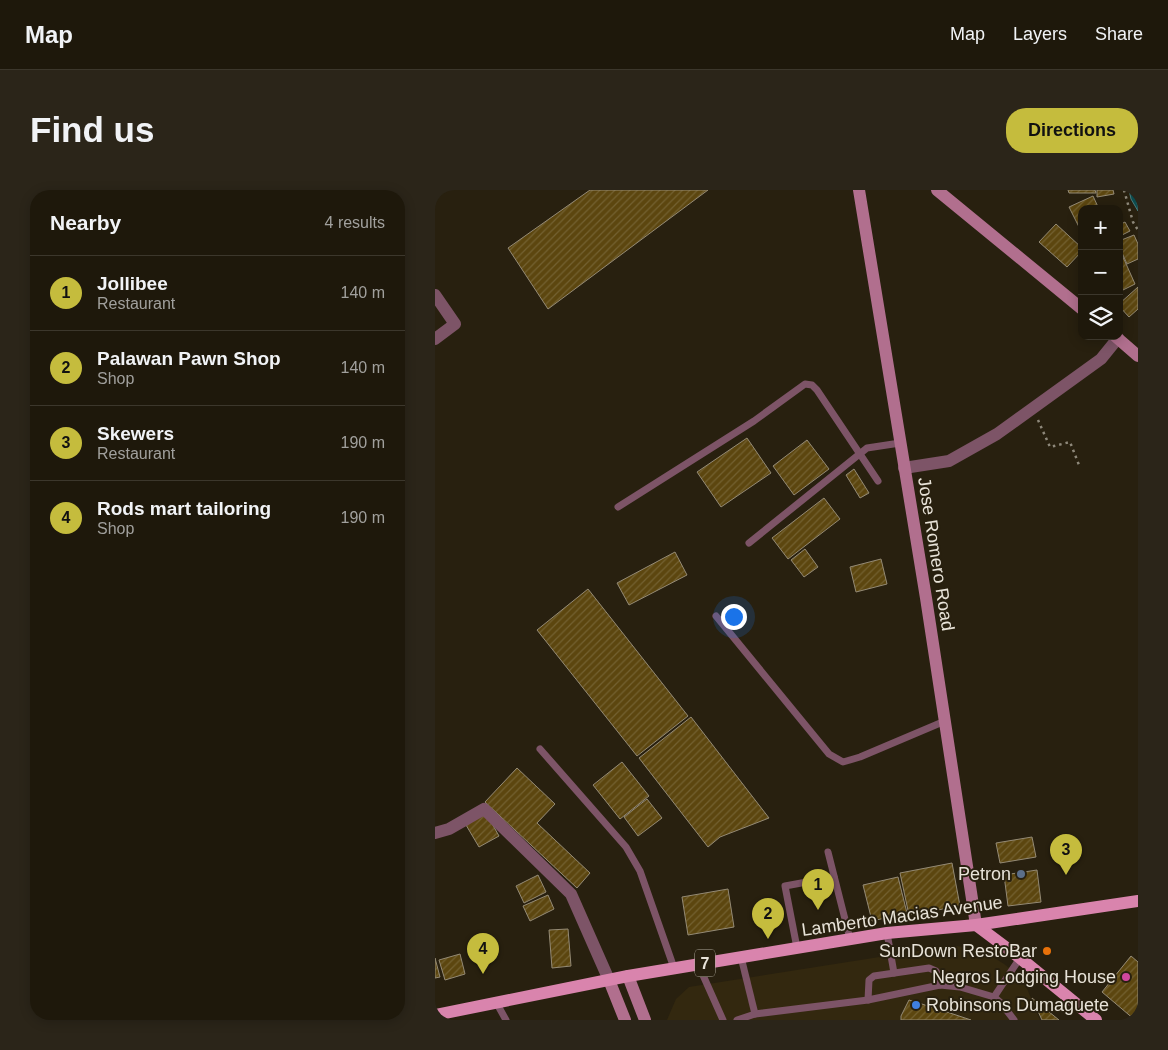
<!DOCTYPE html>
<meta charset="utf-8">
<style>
:root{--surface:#1e180b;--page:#2b2519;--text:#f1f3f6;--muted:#a1a09d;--line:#3c372c;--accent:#c5bc3d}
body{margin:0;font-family:Helvetica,sans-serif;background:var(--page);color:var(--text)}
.controls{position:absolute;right:15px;top:15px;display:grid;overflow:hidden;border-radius:10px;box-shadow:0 2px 12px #0003}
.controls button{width:45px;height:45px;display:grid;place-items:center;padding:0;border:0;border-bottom:1px solid var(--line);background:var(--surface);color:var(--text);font:25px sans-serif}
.you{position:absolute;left:298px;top:426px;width:18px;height:18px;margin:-12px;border:4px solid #fff;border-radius:50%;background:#1a73e8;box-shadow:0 0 0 8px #1a73e833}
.badge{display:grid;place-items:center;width:32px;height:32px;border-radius:50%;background:var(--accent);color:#111;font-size:16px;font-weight:700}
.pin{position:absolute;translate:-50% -41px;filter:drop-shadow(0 1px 2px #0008)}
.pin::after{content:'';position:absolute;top:26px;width:18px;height:15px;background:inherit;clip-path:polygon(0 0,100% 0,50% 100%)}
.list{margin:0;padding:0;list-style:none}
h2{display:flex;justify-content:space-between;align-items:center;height:65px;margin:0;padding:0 20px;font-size:21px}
h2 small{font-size:16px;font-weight:400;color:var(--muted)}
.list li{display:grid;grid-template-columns:32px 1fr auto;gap:15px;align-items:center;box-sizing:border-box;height:75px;padding:0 20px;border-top:1px solid var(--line)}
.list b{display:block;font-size:19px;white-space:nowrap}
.list p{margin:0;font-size:16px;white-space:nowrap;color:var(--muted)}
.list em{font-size:16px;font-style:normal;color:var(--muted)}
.icon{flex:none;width:28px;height:28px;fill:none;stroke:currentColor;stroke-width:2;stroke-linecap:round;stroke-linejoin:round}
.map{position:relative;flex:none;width:703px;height:830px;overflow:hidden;border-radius:20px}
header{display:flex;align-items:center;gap:30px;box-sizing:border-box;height:70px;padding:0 25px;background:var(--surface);border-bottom:1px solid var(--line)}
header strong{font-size:24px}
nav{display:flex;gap:28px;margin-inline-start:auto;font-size:18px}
.intro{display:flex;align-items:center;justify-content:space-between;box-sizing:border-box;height:120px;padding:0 30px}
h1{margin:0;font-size:35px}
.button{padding:12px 22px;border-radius:20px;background:var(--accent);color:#111;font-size:18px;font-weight:700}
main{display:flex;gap:30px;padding:0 30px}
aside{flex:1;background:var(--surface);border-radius:20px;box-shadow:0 2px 12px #0003}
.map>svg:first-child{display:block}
</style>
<header>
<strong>Map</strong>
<nav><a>Map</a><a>Layers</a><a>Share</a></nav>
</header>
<div class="intro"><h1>Find us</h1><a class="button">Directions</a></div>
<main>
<aside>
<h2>Nearby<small>4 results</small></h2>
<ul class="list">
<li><span class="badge">1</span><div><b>Jollibee</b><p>Restaurant</p></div><em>140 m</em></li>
<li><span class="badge">2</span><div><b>Palawan Pawn Shop</b><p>Shop</p></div><em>140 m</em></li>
<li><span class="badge">3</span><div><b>Skewers</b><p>Restaurant</p></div><em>190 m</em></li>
<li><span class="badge">4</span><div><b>Rods mart tailoring</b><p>Shop</p></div><em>190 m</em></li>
</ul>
</aside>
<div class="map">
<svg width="703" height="830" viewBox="0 0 703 830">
<defs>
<pattern id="water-ripples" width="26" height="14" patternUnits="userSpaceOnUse" patternTransform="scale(1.25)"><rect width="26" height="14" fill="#0b4c4f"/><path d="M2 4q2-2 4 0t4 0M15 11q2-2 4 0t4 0" fill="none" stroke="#2f6668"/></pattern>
<pattern id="building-hatch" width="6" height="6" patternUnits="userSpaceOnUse" patternTransform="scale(1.25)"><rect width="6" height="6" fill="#5c460f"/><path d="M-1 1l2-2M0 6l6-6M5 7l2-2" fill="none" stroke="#736131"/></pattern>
</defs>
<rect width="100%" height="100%" fill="#28200f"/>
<path fill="#33280f" d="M522 756 538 759 553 764 569 774 588 789 605 830H232L241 809 254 797 508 757Z"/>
<path fill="url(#water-ripples)" stroke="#4d7978" d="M694 0H703V21L696 9Z"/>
<g fill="url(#building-hatch)" stroke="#948a75">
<path d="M155 0H273L113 119 73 58Z"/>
<path d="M633 0H660L661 3H634Z"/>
<path d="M662 0H678L679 4 662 7Z"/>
<path d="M658 6 664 19H647V43L634 17Z"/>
<path d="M690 32 695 41 687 45 684 39V35Z"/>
<path d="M621 34 647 58V61L632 77 604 52Z"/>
<path d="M699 45 703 54V69L692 74 684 56V51Z"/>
<path d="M684 58 700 94 684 102Z"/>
<path d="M703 97V119L694 127 684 116V114Z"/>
<path d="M312 248 336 283 286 317 262 282Z"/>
<path d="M372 250 394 279 359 305 338 276Z"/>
<path d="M419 279 434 303 425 308 411 285Z"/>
<path d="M389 308 405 329 353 369 337 348Z"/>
<path d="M370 359 383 377 369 387 356 370Z"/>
<path d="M240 362 252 385 194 415 182 393Z"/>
<path d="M446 369 452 394 421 402 415 377Z"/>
<path d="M153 399 253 526 202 566 102 440Z"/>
<path d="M256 527 334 628 285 647 273 657 204 568Z"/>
<path d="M187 572 214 606 185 629 158 595Z"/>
<path d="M82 578 120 614 102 633 155 683 142 698 50 612Z"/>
<path d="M212 609 227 628 203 646 189 627Z"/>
<path d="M51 623 64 646 44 657 31 635Z"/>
<path d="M597 647 601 667 565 673 561 653Z"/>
<path d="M517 673 525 716 474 725 465 683Z"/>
<path d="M602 680 606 712 573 716 569 685Z"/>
<path d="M103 685 111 702 89 713 81 696Z"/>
<path d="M463 687 472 723 437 731 428 695Z"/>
<path d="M293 699 299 737 253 745 247 707Z"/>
<path d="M113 705 119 719 95 731 88 716Z"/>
<path d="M133 739 136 776 117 778 114 740Z"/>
<path d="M25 764 30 784 10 790 4 770Z"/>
<path d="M696 766 703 772V830H700L667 802Z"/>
<path d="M0 768 5 787 0 788Z"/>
<path d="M597 808 624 830H607Z"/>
<path d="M474 810 506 820 536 830H466V826Z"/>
</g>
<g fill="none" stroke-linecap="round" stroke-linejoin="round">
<g stroke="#8e887a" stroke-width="2.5" stroke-dasharray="2.5 4" stroke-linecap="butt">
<path d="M689 0 698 32 703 40"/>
<path d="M603 230 615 257 635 252 644 275"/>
</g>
<g stroke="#7d5467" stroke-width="7">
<path d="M183 317 319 231 370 194 377 195 382 200 443 291"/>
<path d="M314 353 432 258 465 253"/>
<path d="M281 426 394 564 408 572 425 567 510 531"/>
<path d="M105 559 191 657 205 681 239 778"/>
<path d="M393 662 415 749"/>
<path d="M452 743 459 783"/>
<path d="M362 758 350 696 399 687"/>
<path d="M306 767 320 824"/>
<path d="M263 774 288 830"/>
<path d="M559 807 585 768"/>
<path d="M433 810 434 790 439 786 494 778 501 781 505 795"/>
<path d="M61 812 71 830"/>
<path d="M302 830 320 824 433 810 505 795 525 797 559 807 566 813 579 830"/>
</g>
<g stroke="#7d5467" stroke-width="12">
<path d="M0 105 20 134 0 149"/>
<path d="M469 278 514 271 562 244 666 169 683 148"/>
<path d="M0 643 14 639 49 619 136 704 174 790"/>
</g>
<g stroke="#b16f8e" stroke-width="12">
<path d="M424 0 491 408 541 735"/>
<path d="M502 0 647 119"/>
<path d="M680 146 703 166"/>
<path d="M193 786 210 830"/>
<path d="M174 790 190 830"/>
</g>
<g stroke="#d984ad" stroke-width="12">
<path d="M541 735 585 768 661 830"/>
<path d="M0 825 193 786 452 743 541 735 703 711"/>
</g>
</g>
<circle fill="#5c6f8a" stroke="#28200f" stroke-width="2" cx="586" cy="684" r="5"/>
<circle fill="#e8710a" stroke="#28200f" stroke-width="2" cx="612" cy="761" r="5"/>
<circle fill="#d1479c" stroke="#28200f" stroke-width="2" cx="691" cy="787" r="5"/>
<circle fill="#3f7fe0" stroke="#28200f" stroke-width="2" cx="481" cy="815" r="5"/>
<g text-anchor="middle" stroke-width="4" stroke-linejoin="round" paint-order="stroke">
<rect fill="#28200f" stroke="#aea89c" stroke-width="1" x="260" y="759.5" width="20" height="27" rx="4"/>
<g font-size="16" font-weight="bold" fill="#e8e3d8">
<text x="270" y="779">7</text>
</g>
<g font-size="18" fill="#e8e3d8" stroke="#28200f">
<text transform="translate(501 364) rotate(81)" y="6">Jose Romero Road</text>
<text transform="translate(467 726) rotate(-8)" y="6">Lamberto Macias Avenue</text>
</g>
<g font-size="18" fill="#e8e3d8" stroke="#28200f" text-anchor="end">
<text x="576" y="690">Petron</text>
<text x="602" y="767">SunDown RestoBar</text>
<text x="681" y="793">Negros Lodging House</text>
<text x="491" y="821" text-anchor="start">Robinsons Dumaguete</text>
</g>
</g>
</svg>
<div class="controls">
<button>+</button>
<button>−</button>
<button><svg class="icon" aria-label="layers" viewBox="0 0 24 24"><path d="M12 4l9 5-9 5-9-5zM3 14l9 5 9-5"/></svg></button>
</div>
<div class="you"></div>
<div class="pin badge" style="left:383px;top:720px">1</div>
<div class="pin badge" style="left:333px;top:749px">2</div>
<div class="pin badge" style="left:631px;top:685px">3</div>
<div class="pin badge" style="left:48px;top:784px">4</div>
</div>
</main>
